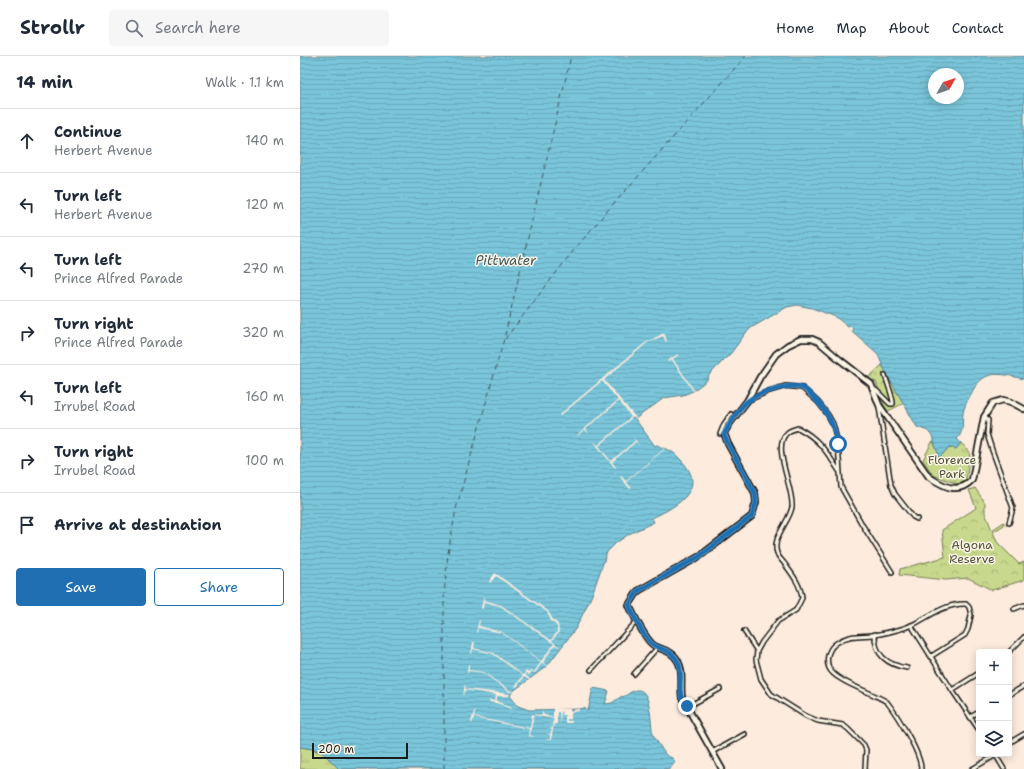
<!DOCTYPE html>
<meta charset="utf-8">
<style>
:root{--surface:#fff;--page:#f6f6f7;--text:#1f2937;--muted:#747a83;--line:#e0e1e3;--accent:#1f6fb2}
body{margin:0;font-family:"Shantell Sans",sans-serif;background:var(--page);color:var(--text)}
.controls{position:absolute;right:12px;bottom:12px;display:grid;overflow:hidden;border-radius:4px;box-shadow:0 2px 10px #0003}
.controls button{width:36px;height:36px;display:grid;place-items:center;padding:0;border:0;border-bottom:1px solid var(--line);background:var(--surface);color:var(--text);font:20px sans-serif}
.compass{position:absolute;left:628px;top:12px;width:36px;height:36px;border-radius:50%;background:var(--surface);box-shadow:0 2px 10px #0003;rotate:50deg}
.scale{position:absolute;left:12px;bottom:10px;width:96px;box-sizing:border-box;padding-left:4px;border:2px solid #1c1c1c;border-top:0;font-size:11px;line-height:14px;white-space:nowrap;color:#1c1c1c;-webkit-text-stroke:3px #fcf5e5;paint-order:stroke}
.stop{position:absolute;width:12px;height:12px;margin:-9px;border:3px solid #1f6fb2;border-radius:50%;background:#fff}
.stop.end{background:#1f6fb2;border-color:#fff;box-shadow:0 1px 4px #0008}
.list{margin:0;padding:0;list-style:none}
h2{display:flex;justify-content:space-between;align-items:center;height:52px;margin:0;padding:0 16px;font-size:17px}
h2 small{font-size:13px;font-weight:400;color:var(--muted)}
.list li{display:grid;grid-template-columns:26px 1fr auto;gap:12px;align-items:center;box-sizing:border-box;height:64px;padding:0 16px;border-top:1px solid var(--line)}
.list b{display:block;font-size:15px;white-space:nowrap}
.list p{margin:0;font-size:13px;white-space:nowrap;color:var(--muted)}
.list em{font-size:13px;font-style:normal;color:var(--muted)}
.actions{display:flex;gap:8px;padding:12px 16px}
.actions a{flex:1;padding:9px 0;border:1px solid var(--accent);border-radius:4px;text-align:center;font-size:14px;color:var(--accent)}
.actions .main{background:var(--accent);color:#fff}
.icon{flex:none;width:22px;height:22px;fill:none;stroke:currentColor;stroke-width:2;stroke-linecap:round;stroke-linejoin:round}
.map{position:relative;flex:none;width:724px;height:713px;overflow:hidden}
header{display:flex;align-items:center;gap:24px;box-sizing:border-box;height:56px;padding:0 20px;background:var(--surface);border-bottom:1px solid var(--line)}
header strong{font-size:19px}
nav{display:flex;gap:22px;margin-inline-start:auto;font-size:14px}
.search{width:280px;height:36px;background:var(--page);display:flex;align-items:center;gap:10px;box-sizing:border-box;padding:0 14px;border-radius:4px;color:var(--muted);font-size:15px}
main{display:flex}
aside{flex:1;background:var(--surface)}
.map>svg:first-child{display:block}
</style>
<header>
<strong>Strollr</strong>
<div class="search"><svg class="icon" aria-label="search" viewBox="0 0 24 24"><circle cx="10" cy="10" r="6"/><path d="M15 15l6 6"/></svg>Search here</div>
<nav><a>Home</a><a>Map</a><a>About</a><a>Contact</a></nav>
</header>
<main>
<aside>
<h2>14 min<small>Walk · 1.1 km</small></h2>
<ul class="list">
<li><svg class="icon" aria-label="ahead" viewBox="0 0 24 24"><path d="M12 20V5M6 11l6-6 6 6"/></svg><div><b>Continue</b><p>Herbert Avenue</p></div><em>140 m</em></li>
<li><svg class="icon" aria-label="left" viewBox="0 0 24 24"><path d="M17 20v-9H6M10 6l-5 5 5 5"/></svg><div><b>Turn left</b><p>Herbert Avenue</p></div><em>120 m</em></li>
<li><svg class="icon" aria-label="left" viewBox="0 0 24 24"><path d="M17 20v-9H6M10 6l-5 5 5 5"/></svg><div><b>Turn left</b><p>Prince Alfred Parade</p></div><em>270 m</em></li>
<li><svg class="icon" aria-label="right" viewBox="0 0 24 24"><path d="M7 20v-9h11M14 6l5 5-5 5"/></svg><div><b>Turn right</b><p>Prince Alfred Parade</p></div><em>320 m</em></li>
<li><svg class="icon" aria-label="left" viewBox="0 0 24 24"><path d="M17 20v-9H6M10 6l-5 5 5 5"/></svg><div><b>Turn left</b><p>Irrubel Road</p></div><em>160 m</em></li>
<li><svg class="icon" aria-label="right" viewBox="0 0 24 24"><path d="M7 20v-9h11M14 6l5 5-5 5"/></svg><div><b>Turn right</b><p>Irrubel Road</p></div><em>100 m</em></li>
<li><svg class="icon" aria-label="arrive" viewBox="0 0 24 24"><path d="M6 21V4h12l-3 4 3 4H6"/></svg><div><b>Arrive at destination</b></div></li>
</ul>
<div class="actions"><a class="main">Save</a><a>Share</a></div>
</aside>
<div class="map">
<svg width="724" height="713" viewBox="0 0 724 713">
<defs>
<pattern id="forest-crowns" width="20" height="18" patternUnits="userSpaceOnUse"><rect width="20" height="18" fill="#c8d88d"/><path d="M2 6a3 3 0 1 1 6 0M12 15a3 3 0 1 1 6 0" fill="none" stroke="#abb979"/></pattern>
<pattern id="park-tufts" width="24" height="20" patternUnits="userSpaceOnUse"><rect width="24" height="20" fill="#c8d88d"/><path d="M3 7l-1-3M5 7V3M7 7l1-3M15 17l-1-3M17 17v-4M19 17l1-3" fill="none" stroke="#abb979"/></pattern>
<pattern id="water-rules" width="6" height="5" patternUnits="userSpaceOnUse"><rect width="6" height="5" fill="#7ac5da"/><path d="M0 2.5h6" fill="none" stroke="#69a9ba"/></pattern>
</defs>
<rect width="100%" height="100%" fill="#fdebdd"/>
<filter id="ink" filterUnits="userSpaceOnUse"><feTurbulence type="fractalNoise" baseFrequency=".025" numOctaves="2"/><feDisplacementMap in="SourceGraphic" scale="8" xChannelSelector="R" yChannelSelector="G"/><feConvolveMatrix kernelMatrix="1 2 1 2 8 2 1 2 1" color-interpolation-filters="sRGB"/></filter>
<g filter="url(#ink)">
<g fill="url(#forest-crowns)" stroke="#727a54">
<path d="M582 309 604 347 588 355 584 349 576 326 567 323Z"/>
<path d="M675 432 685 447V457L692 474 704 466V469L693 476 697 486 719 508 724 506V524L692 534 668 522 646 524 599 519 600 513 645 501 642 474 676 452 669 434Z"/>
</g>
<g fill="url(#park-tufts)" stroke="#727a54">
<path d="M632 386 634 387 640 401 649 391 656 393 661 387 670 396 666 425 658 428 633 419 623 404Z"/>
<path d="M0 691 13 693 23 697 39 713H0Z"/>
</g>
<path fill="url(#water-rules)" stroke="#54818e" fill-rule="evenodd" d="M0 0H724V323C698 317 683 312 670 340 667 345 664 351 663 357 662 367 664 376 657 383L661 387 656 393 653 391H649L640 401 637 400 638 397 634 387V383L628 375 617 371 586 317 577 297 552 275 553 273 550 270 548 271 536 261 512 252 497 249 487 251 451 272 445 278 431 297 409 319 407 324 393 335 383 339 364 342 335 363 355 390 357 389C362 391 367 393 371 395 377 399 382 405 386 410 406 436 371 453 352 462L354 466 329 478 316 487 307 496 291 541 276 572 247 610 212 636 210 640 218 650 229 654 279 653 284 652 288 655 293 632 309 635 305 648 312 647 322 640 323 641C327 639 333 634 337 634 352 633 350 668 353 678 354 681 364 697 366 699 369 701 373 701 375 706L370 713H39L23 697 13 693 0 691ZM634 18H658V42H634Z"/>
<g fill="#fdebdd">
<path d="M364 277 367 285 366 286 363 280 347 287 304 324 336 362 335 363 333 361 299 390 311 405 335 385 333 381 340 390 336 386 312 406 316 411 315 412 293 385 298 389 331 361 319 345 286 373 289 378 285 374 277 380V379L318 344 302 325 260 360 259 359 345 287Z"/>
<path d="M378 298 379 299 373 303 394 334 393 335 372 304 368 306 367 305Z"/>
<path d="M365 392V393L326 426 332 432 330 433 320 421 321 420 326 425Z"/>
<path d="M195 517 248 555 253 564 258 568 259 576 252 585 261 592 255 589 243 606 247 610 242 607 235 617 232 616 229 619 226 617 225 619 230 623 229 624 224 621 217 631 215 630 223 620 193 598 173 593 172 598H171L173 586H175L174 592 194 597 223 619 226 615 229 617 231 614 234 616 241 606 202 577 178 572 177 577 176 576 179 564H180L179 570 202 576 241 605 254 588 200 550 184 546 183 553 181 552 184 539V544L201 549 251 584 257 576V570L251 565 247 556 196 520 190 527 189 526Z"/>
<path d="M168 608H169V614L183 616 212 636 211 637 183 617 169 615 167 618Z"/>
<path d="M165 628 166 633 210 638 209 640H197V645L212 652 211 653 200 648 189 646V644L195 645 196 639 166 634 163 640Z"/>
<path d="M253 653H270L271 656 273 654 279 653V655L273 656 271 658V663H267V665H272V667H265V659H262L261 654 260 668 259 656H257V668H254L251 684 244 683H250V679L246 677 250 678 252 674 247 672 251 673 253 669 248 667 252 668 254 663 234 659 230 679 235 681 228 680 229 673 174 662 172 668 171 666 174 655H175L174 661 230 672 232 658 242 659V654L244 659 253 661Z"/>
</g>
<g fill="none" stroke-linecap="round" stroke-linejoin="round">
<g stroke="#3d575e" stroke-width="1" stroke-dasharray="5 4" stroke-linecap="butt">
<path d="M205 283 273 195 308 154 446 0"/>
<path d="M144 713V539L148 497 156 453 204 283 271 0"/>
</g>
<g stroke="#1c1c1c" stroke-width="6">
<g id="street">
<path d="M574 333 577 335 590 348H593C594 343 587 327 585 319"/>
<path d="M447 345 469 335 486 330 502 332 518 346 528 359 533 368 538 388 541 431 563 470 592 516"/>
<path d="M579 351 591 429 595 438 613 461 617 463"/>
<path d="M684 361 688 364 687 378 692 394 713 452 709 467"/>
<path d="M420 378 424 368 431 358"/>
<path d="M539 415C527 396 518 382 498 372 494 373 489 375 487 377 471 390 494 432 492 451 490 465 471 482 477 497 478 501 482 504 484 507 492 518 501 529 502 542L496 554 478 565 462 586 457 595 456 604 461 623 471 638 506 660 518 665 543 669 548 673 564 689 566 694 565 713"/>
<path d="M714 553 724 549"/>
<path d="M611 569 652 634 679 674"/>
<path d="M444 575 457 595"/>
<path d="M575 578C574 599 588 609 607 612"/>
<path d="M709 596 724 581"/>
<path d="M291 614 337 565"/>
<path d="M334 618 358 591"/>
<path d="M652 634 679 617"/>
<path d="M709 639 724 630"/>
<path d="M387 651 420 633"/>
<path d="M670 661 679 656"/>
<path d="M709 687 724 678"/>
<path d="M412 696 445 678"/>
<path d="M695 698 704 713"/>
<path d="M621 713C621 697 597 659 587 646 574 637 534 625 529 612 525 602 529 591 538 586 551 577 565 581 580 578 590 576 603 573 612 569 630 560 646 547 666 548L669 551 671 559 668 573 665 579 630 601"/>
<path d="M672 713 696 699"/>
</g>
</g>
<g stroke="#1c1c1c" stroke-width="8">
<path id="secondary" d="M422 713 382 642C380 630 384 616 378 605 371 592 357 594 351 587 342 577 334 560 329 549L338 535 400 500 452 460 456 446 455 437 428 388 424 377 430 367 447 345 460 321 476 298 488 289 501 283H512L519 286 539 303 571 328 579 349 629 421C643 430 658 439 672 424L684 361 693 347 703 344 711 346 724 353"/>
</g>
<use href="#street" stroke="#fcf5e5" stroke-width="3"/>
<use href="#secondary" stroke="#fcf5e5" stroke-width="4.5"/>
</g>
</g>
<g fill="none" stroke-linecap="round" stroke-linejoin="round" filter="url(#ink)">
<path stroke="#1f6fb2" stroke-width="5" d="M387 650C386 648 383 645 382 643 377 631 384 617 378 606 371 592 358 594 351 587 343 579 333 559 329 549L338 535 400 500 452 460 456 446 455 437 427 386 424 378C429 369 440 351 448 345 458 337 490 326 503 332 507 334 511 339 514 342 529 357 533 368 538 388"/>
</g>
<g text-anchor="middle" stroke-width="3" stroke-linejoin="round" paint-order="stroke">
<g font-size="12" fill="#50543e" stroke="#fcf5e5">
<text x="652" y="408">Florence<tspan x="652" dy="14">Park</tspan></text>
<text x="672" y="493">Algona<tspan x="672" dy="14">Reserve</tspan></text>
</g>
<g font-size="13" font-style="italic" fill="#3d575e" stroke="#fcf5e5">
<text x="206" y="209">Pittwater</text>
</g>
</g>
</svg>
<div class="controls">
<button>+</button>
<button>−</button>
<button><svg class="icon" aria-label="layers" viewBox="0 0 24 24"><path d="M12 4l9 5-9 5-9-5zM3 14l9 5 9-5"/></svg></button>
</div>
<svg class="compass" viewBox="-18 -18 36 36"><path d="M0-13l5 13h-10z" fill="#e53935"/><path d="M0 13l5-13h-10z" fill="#747a83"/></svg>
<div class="scale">200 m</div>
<div class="stop" style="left:538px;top:388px"></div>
<div class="stop end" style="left:387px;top:650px"></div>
</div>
</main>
